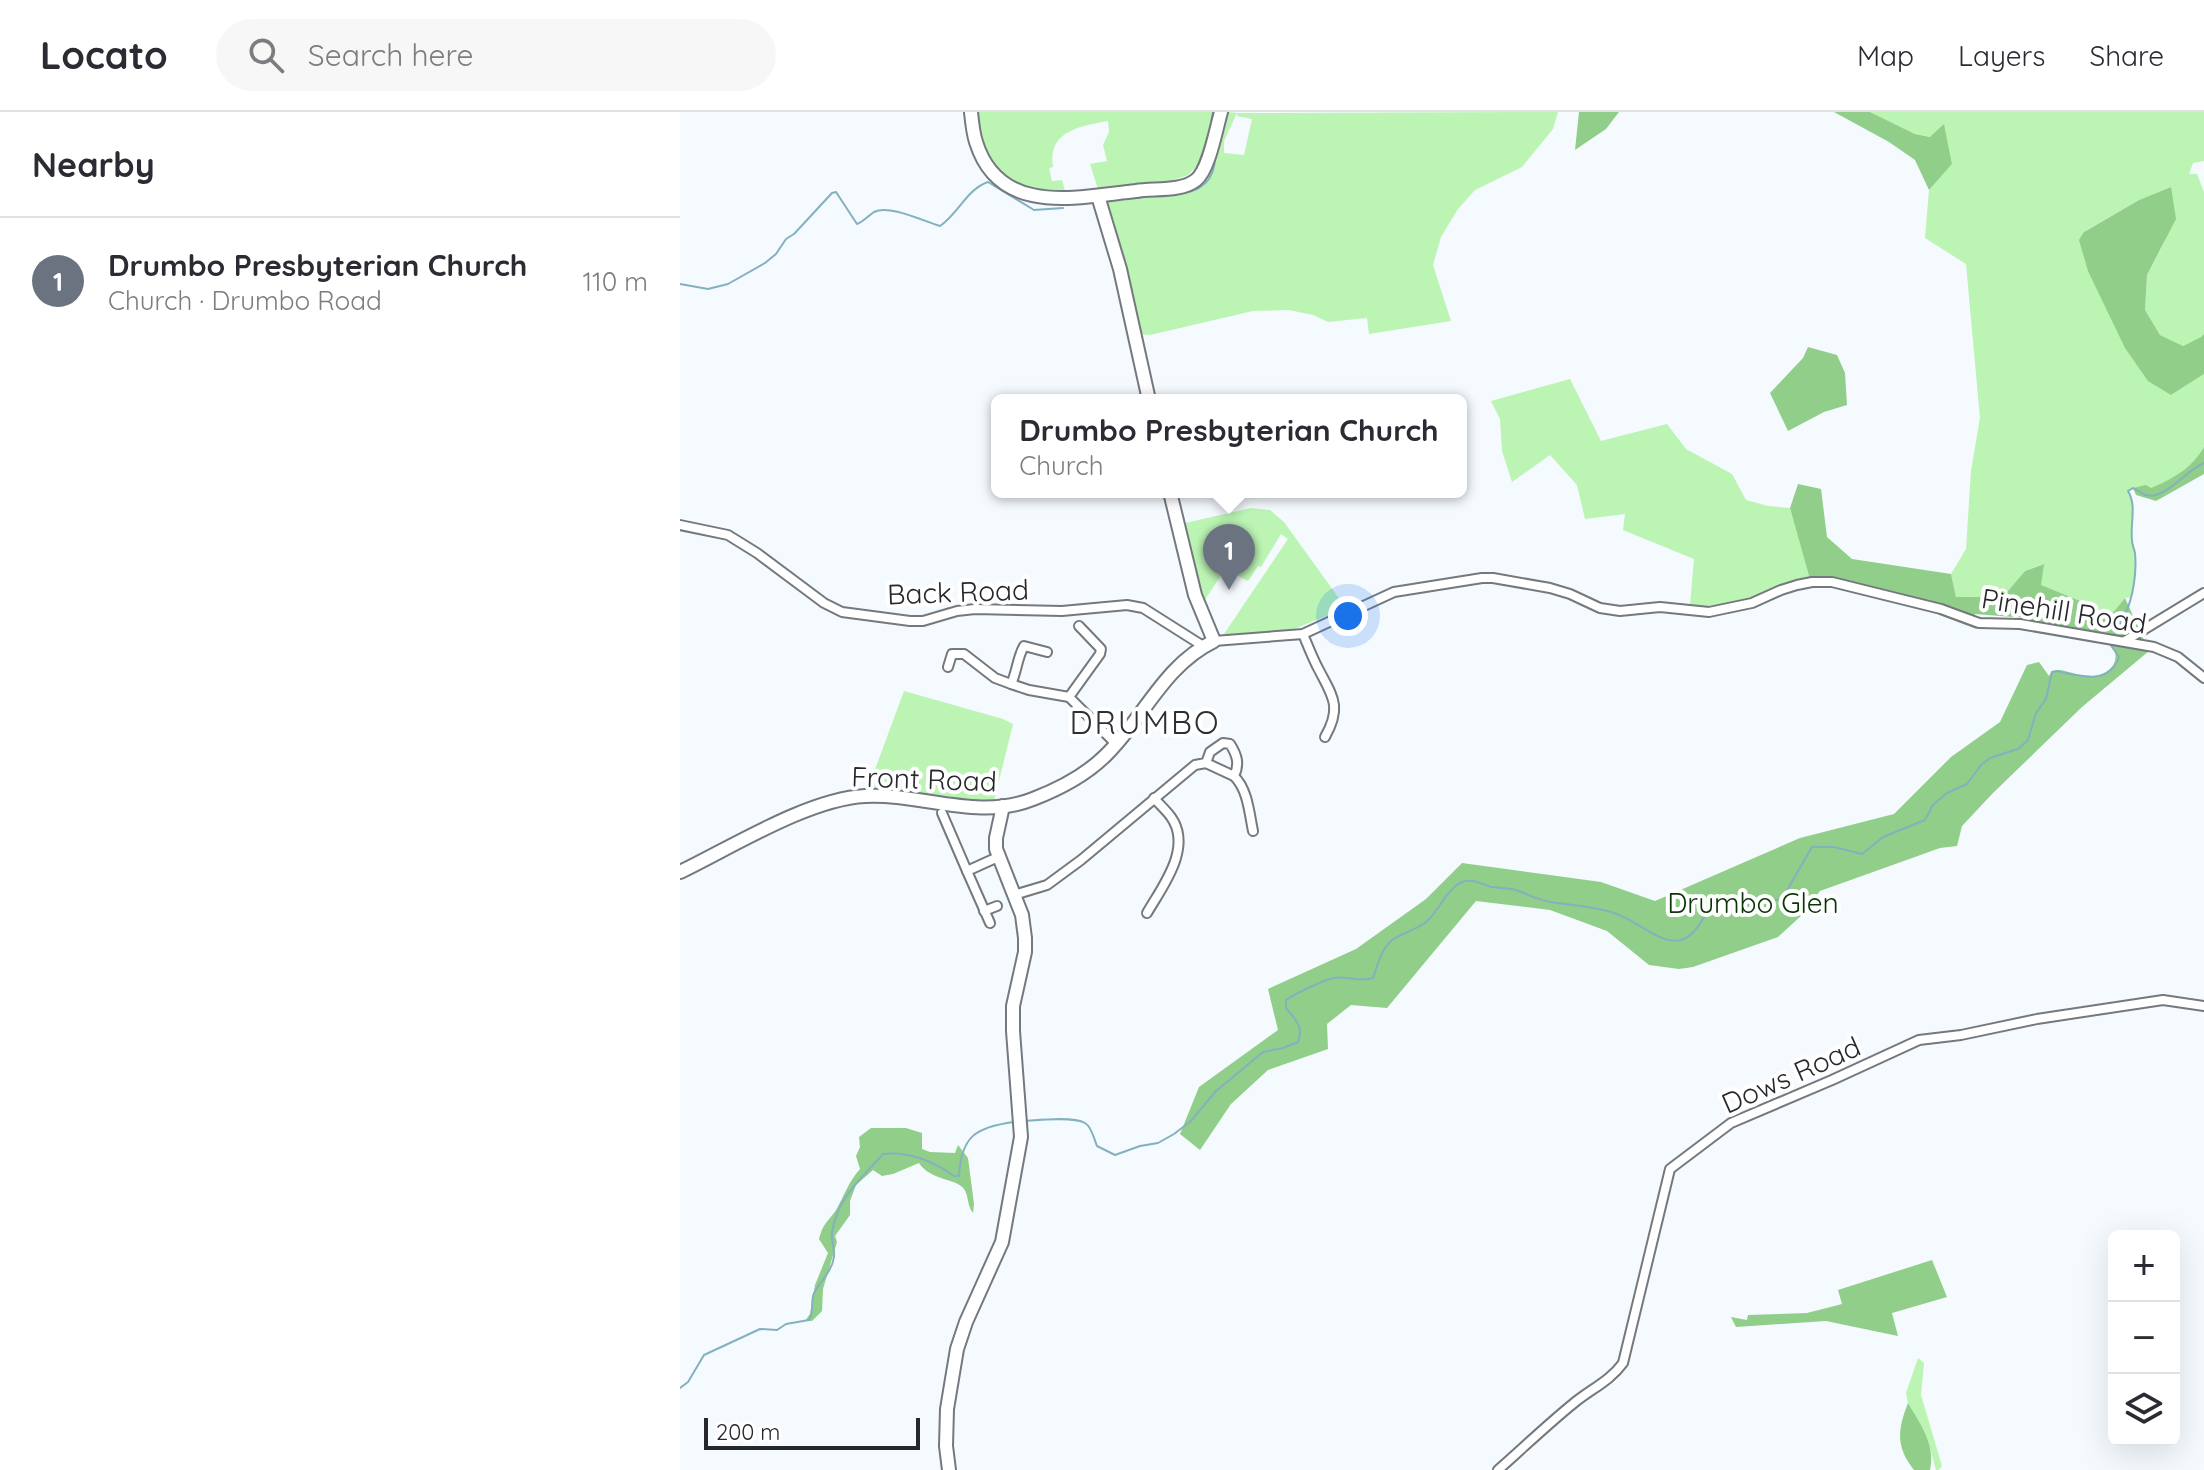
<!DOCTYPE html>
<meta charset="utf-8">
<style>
:root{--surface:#fff;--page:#f7f7f7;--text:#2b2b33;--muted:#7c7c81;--line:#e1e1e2;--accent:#111827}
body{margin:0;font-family:Quicksand,sans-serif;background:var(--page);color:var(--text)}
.controls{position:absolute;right:24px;bottom:24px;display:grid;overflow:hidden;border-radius:12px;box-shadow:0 8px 32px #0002}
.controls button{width:72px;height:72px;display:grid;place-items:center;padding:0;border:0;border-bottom:2px solid var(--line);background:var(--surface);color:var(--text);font:40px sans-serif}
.scale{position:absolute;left:24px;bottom:20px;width:216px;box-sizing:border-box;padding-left:8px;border:4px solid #26282b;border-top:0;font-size:22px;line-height:28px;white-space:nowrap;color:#26282b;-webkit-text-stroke:6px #fff;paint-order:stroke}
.you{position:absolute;left:668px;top:504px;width:28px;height:28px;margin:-20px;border:6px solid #fff;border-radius:50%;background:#1a73e8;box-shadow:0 0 0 12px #1a73e833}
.badge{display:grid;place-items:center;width:52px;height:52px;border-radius:50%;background:var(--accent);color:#fff;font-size:26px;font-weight:700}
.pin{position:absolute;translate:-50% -66px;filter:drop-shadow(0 2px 4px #0008)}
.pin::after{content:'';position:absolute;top:42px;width:28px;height:24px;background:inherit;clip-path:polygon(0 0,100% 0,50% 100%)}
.popup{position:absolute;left:311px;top:282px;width:476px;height:104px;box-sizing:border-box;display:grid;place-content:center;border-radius:12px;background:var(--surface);filter:drop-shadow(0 2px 6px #0005);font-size:26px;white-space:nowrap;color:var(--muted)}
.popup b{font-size:30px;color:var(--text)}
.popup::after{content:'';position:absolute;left:50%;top:100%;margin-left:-16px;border:16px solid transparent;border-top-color:var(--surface)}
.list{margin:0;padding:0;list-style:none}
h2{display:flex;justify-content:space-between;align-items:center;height:104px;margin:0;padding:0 32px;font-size:34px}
h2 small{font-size:26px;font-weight:400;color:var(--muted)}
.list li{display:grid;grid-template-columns:52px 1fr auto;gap:24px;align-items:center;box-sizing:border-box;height:128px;padding:0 32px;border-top:2px solid var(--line)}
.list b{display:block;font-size:30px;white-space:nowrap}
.list p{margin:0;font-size:26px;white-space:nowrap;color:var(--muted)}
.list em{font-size:26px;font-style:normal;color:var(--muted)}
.icon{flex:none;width:44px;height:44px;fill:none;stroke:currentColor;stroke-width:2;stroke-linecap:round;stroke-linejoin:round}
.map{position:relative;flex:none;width:1524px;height:1358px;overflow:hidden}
header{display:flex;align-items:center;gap:48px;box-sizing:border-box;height:112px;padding:0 40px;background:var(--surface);border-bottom:2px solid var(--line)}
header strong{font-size:38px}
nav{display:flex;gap:44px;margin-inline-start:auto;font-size:28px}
.search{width:560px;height:72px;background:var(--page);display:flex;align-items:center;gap:20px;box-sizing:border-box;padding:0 28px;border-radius:44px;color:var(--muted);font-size:30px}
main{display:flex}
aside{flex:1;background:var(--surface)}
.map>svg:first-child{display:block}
</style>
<header>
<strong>Locato</strong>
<div class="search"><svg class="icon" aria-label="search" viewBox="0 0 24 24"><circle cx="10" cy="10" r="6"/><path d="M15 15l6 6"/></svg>Search here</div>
<nav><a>Map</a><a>Layers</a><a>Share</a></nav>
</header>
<main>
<aside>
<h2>Nearby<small></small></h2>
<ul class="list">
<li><span class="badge" style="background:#6b7280">1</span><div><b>Drumbo Presbyterian Church</b><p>Church · Drumbo Road</p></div><em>110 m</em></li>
</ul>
</aside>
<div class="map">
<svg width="1524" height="1358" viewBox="0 0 1524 1358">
<rect width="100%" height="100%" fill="#f5faff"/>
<g fill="#bbf4b3" fill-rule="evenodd">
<path d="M296 0H536L520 51 508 63 485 71 418 77 410 52 427 49 423 33 429 20 428 9C402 14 367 18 373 55L369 56 372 69 382 68 386 82C377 83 369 81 360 79 319 69 300 41 296 0Z"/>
<path d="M548 0 558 1 878 0 873 17 842 55 795 78 778 97 761 125 753 153 771 209 689 222 687 206 648 210 633 203 609 198 573 199 470 223 458 222 436 118 426 93 428 88 520 74 528 64 537 30ZM557 1V4L572 7 564 43 544 41V29Z"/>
<path d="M1190 0H1524V49L1513 51 1509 62H1517L1524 80V222L1521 225 1503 234 1480 223 1465 198 1467 163 1485 129 1491 75 1459 88 1405 119 1491 283 1524 262V335L1518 346 1493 367 1471 376 1456 375 1449 379C1457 394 1450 412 1452 428 1452 432 1454 436 1455 441 1457 455 1454 471 1452 485L1445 486 1433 502 1360 473 1363 452 1345 459 1327 480 1316 485H1276L1271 462 1286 437 1291 359 1300 306 1286 152 1245 126 1249 78 1272 52 1264 13 1251 25 1235 22Z"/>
<path d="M890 267 921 329 987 312 1006 337 1052 362 1066 388 1088 394 1110 396 1131 467 1101 474 1072 489 1037 495 1010 493 1014 447 943 418 945 402 905 407 897 373 870 343 832 370 822 339 820 307 811 289Z"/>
<path d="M571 396 590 398 604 410 666 496 609 519 594 522H544L608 427 601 422 581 455 578 454 568 469 545 457 521 494 501 412Z"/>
<path d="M224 579 323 607 333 612 313 693 187 679Z"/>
<path d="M1238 1246 1244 1251 1241 1283 1262 1354 1259 1358H1256L1248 1329 1228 1291 1226 1281Z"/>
</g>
<g fill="#90ce89">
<path d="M899 0H939L926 17 895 38Z"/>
<path d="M1154 0H1190L1235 22 1250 25 1264 12 1272 52 1249 78 1235 48 1209 30Z"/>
<path d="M1491 75 1496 107 1467 163 1465 198 1480 223 1503 234 1521 225 1524 222V262L1491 283 1468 269 1445 236 1408 159 1399 128 1404 120 1459 88Z"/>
<path d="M1128 235 1157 243 1165 261 1167 293 1144 300 1108 319 1090 281 1123 246Z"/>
<path d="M1524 335V362L1476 389 1456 383 1453 376 1466 373 1471 376C1493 367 1512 356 1524 335Z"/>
<path d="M1118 372 1141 377 1147 425 1172 447 1271 462 1276 485H1316L1327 480 1345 459 1364 452 1361 473 1432 502 1445 486 1469 539 1402 595 1313 681 1282 714 1277 734 1260 736 1140 779 1122 803 1098 825 1013 855 999 857 969 853 927 819 870 798 796 789 707 896 671 893 647 912 648 937 588 958 551 992 520 1038 500 1022 519 975 598 918 588 877 676 837 746 787 782 751 921 770 975 789 1120 726 1214 702 1271 645 1320 610 1347 553 1359 550 1369 564C1370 562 1371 560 1373 559 1385 554 1403 571 1424 561 1433 556 1437 550 1435 540L1428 530 1348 516 1346 506 1295 502 1296 517 1249 499 1130 467 1110 396Z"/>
<path d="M191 1016H226L242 1021V1037L250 1040 275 1041 278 1033 288 1046 294 1092 293 1101C287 1094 289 1084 284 1077 276 1066 251 1069 239 1051L213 1062 202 1064 193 1058 176 1073 170 1089V1103L155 1124 157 1130 143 1177 142 1199 132 1209H125L130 1202 135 1173 148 1141 139 1127C143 1111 148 1110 156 1098 164 1084 169 1069 180 1057L176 1044 180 1035 179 1025Z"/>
<path d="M1252 1148 1267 1185 1212 1201 1218 1224 1146 1209 1056 1215 1051 1205 1067 1208 1068 1203 1127 1201 1162 1192 1158 1178Z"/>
<path d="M1228 1291C1240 1312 1256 1333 1250 1358H1234C1215 1334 1218 1317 1228 1291Z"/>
</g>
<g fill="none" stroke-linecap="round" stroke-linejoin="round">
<g stroke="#83b1bd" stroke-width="2">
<path d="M529 24 533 0"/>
<path d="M494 82C519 81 535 71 535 44"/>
<path d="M457 86 476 83"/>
<path d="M0 172 28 177 48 172 85 151 96 142 106 127 114 122 152 81 156 80 177 112C184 109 188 104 194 100 209 92 243 109 260 114 278 102 287 77 308 70L354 98 383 96"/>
<path d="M1433 526C1436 518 1442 511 1445 503 1453 485 1457 461 1455 441 1454 436 1452 433 1452 428 1450 412 1457 394 1448 379L1453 376C1457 378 1461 381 1465 383 1484 389 1508 357 1524 351"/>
<path d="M345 1009C359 1008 393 1004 405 1011 412 1015 414 1027 417 1034L435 1043 460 1034 478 1031 494 1022 511 1009 536 979 583 940 603 936 618 930C624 915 615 907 606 896V888C615 882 643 868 654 866 667 863 677 871 693 866 697 854 702 836 712 828 720 822 735 818 745 811 759 800 765 778 782 770 792 766 801 772 811 775 819 776 828 776 836 778 847 782 858 788 870 790 891 793 912 794 931 800 968 810 999 860 1027 799L1102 787 1132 735H1154L1182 742 1203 725 1245 708 1253 693 1267 681 1287 672 1301 653 1310 646 1338 637 1348 628 1356 601 1366 587 1372 560 1377 559C1399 564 1429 574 1439 545L1430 532"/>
<path d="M0 1276 8 1270 24 1243 80 1217 97 1218 106 1212 129 1208C134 1200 131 1193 133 1184 136 1173 152 1161 154 1145 155 1137 151 1128 152 1120 157 1086 182 1066 203 1042 230 1039 253 1049 274 1064H279C281 1024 296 1015 334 1010"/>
</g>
<g stroke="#74797f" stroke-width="12">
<g id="street">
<path d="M0 413 48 423 77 441 144 491 162 500 230 509H243L277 499 295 497 382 499 447 493 463 496 523 534"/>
<path d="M623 522C628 534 633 547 639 558 653 585 662 595 645 625"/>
<path d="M534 529 623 522 714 480 802 466H813L870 476 890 482 920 496 940 499 980 495 1029 500 1072 491 1101 478 1117 473 1132 470H1152L1261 497 1299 511 1340 512 1474 535 1498 545 1524 566"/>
<path d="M1445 529 1524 481"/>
<path d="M268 555 272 542H284L315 566 331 572 349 578 389 585 436 632"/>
<path d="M331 572C337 560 337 546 344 534L367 540"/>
<path d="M389 585 420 542 421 537 399 514"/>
<path d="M526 651 554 664"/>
<path d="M262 701 287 759"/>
<path d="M334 783 367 773 401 748 515 653 526 651 530 640 543 631 550 632C557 643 560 652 554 664 568 678 569 700 573 719"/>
<path d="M304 799 317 794"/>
<path d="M467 801C482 775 513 736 491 705 486 698 479 692 474 686"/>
<path d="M310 811 287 759 318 745"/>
<path d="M818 1358C843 1336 868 1312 894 1291 911 1277 930 1269 943 1251L990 1057 1051 1011 1152 968 1239 928 1281 923 1357 907 1483 888 1524 894"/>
</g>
</g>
<g stroke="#74797f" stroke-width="16">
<g id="secondary">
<path d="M291 0C292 10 293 21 296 30 319 105 398 85 456 79 474 76 501 80 516 68 529 58 536 17 541 0"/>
<path d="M418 84 440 157 469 288"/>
<path d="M0 760C52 735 128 687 185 684 241 681 298 709 353 687 379 677 406 663 426 643 464 606 483 554 534 529L515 483 490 380"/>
<path d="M269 1358 266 1334 267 1297 277 1237 286 1210 322 1130 341 1025 333 919V894L345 840V826L342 803 316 737V726L323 694"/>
</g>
</g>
<use href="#street" stroke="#fff" stroke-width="8"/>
<use href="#secondary" stroke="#fff" stroke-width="12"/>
</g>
<g text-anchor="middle" stroke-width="8" stroke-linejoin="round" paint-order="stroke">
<g font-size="28" fill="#26282b" stroke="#fff">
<text transform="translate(278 480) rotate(-2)" y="10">Back Road</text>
<text transform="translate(1384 499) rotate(9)" y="10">Pinehill Road</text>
<text transform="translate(244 667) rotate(2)" y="10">Front Road</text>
<text transform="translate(1111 963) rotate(-24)" y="10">Dows Road</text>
</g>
<g font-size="28" fill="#0b3507" stroke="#fff">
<text x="1073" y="801">Drumbo Glen</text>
</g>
<g font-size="32" letter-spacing="2" fill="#2b3035" stroke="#fff">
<text x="465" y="622">DRUMBO</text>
</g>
</g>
</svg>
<div class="controls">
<button>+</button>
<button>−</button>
<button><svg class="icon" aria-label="layers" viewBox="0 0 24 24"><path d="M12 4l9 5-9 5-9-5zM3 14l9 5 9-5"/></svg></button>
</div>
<div class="scale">200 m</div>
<div class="you"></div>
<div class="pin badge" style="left:549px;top:478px;background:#6b7280">1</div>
<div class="popup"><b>Drumbo Presbyterian Church</b>Church</div>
</div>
</main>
